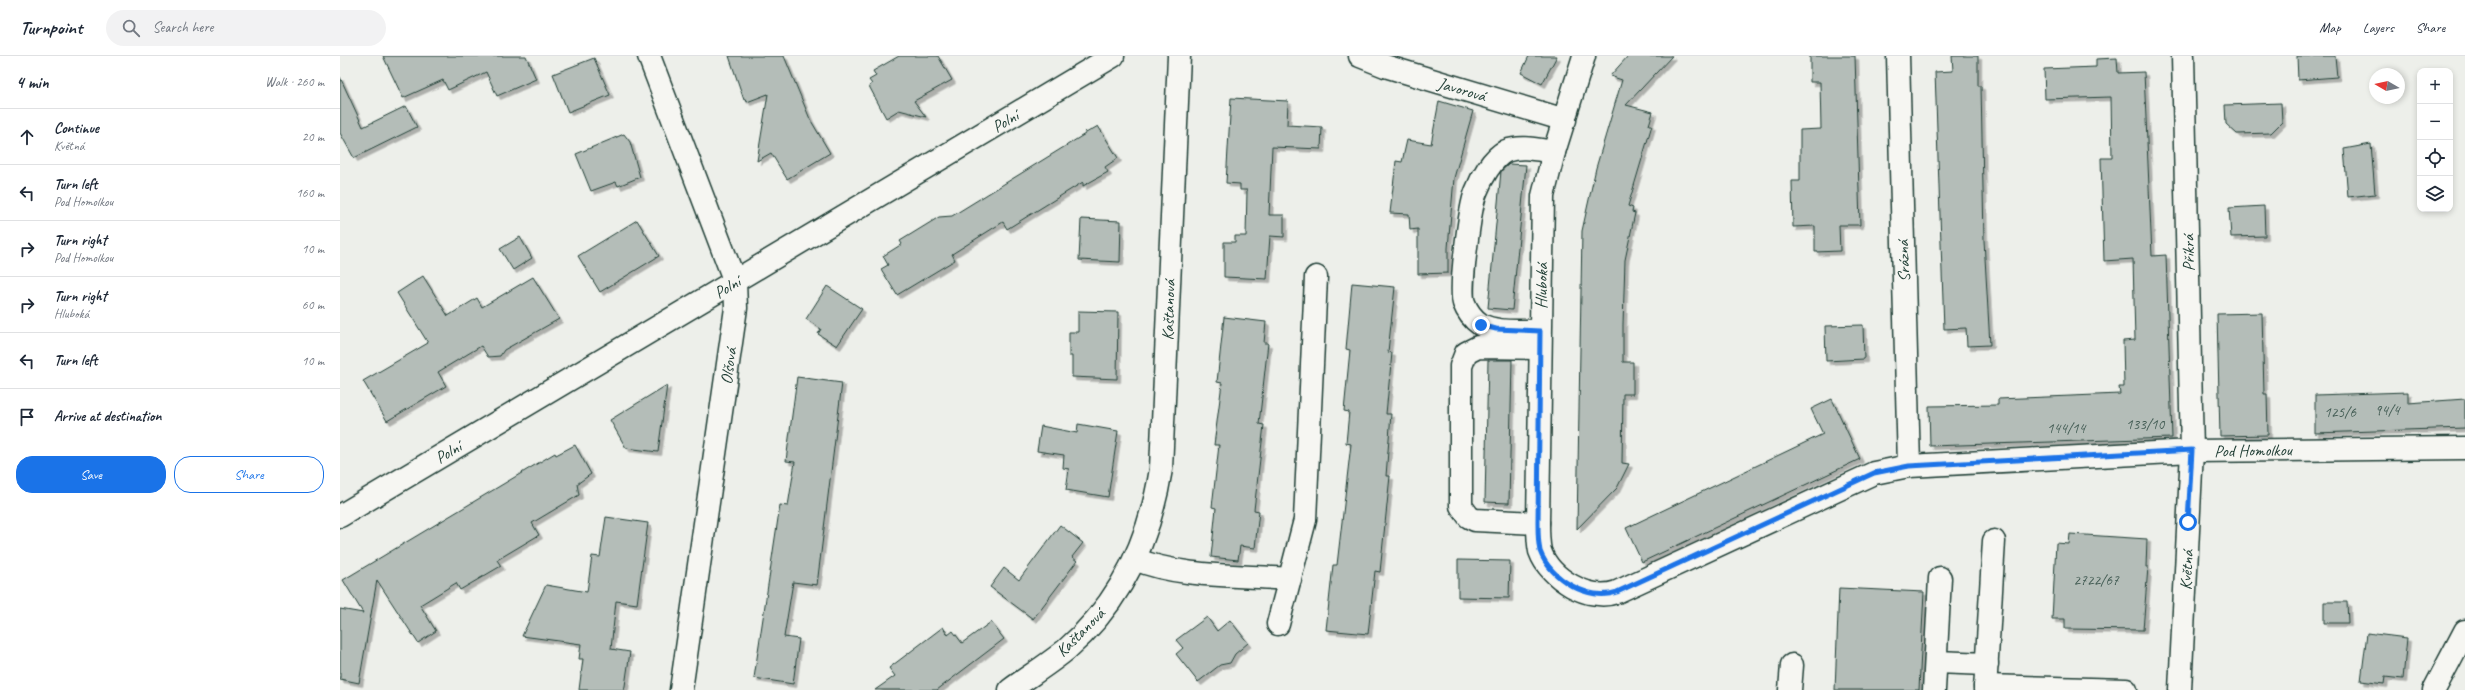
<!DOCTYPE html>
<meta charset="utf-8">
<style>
:root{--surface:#fff;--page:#f2f2f3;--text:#1f2937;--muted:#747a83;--line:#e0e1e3;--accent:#1a73e8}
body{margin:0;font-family:Caveat,sans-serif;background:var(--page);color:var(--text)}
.controls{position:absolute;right:12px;top:12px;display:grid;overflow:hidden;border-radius:8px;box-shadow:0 2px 6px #0003}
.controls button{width:36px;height:36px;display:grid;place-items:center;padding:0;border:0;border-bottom:1px solid var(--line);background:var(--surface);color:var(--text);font:20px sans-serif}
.compass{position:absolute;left:2029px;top:12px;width:36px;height:36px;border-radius:50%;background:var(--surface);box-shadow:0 2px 6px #0003;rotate:279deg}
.stop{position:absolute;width:12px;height:12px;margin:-9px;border:3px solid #1a73e8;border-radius:50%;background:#fff}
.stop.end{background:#1a73e8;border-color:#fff;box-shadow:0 1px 4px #0008}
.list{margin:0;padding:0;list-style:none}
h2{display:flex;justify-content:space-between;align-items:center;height:52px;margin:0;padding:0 16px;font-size:17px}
h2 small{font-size:13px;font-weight:400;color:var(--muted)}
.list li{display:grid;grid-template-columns:26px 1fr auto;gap:12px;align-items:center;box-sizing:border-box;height:56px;padding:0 16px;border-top:1px solid var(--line)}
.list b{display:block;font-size:15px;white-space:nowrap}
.list p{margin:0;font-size:13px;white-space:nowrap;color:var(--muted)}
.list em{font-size:13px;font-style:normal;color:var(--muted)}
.actions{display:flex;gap:8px;padding:12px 16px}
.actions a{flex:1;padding:9px 0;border:1px solid var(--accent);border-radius:16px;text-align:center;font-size:14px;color:var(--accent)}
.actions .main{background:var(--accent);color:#fff}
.icon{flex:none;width:22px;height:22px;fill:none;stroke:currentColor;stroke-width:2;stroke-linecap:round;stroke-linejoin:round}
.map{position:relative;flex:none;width:2125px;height:634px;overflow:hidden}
header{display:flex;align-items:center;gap:24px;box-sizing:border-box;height:56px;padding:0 20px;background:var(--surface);border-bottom:1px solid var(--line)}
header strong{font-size:19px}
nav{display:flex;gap:22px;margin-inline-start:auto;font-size:14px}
.search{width:280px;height:36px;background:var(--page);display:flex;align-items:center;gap:10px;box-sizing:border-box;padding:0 14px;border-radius:22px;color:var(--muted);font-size:15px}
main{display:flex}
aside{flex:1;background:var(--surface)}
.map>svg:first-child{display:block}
</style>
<header>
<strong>Turnpoint</strong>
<div class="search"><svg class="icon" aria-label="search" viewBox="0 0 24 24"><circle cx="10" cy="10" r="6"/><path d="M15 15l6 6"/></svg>Search here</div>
<nav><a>Map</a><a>Layers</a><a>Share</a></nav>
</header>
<main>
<aside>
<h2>4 min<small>Walk · 260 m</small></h2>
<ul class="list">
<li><svg class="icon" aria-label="ahead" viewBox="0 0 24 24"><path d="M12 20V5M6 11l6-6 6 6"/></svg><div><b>Continue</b><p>Květná</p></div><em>20 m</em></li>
<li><svg class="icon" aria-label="left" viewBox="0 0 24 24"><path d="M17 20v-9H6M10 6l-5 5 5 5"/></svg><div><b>Turn left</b><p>Pod Homolkou</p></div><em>160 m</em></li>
<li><svg class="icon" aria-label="right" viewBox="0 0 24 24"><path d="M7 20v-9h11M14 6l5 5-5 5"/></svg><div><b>Turn right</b><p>Pod Homolkou</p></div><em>10 m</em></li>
<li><svg class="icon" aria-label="right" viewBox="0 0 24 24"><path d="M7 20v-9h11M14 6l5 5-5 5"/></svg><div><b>Turn right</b><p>Hluboká</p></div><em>60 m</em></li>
<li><svg class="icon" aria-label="left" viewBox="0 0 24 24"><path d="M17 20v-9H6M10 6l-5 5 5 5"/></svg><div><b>Turn left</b></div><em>10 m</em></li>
<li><svg class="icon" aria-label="arrive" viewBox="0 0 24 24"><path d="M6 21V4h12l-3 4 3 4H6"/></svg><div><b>Arrive at destination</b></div></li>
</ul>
<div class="actions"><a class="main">Save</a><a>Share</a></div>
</aside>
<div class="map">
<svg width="2125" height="634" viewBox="0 0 2125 634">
<defs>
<filter id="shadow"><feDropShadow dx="3.5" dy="3.5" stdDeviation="0" flood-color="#0004"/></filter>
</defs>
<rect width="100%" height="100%" fill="#edefea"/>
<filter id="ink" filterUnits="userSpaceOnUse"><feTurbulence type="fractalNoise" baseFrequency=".025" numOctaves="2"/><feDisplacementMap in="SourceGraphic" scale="8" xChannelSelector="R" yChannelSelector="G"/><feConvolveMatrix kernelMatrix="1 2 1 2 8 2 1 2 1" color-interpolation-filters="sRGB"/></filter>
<g filter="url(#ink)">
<g fill="#b4bdb8" stroke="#1f3d34" filter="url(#shadow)">
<path d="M43 0H186L196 23 157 40 146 16 108 34 103 24 63 42Z"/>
<path d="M389 0H444L470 63 490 97 447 123 431 97 417 105 428 38 407 46 406 43 404 44Z"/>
<path d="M559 0H598L612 24 574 45 586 61 559 54 546 62 529 30 532 28 529 24 536 20 533 15Z"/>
<path d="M1189 0H1217L1202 28 1181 17Z"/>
<path d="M1288 0H1332L1286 49 1313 56 1309 69H1312L1288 150 1293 152 1292 156 1295 157 1285 204 1283 269V306H1293V338H1283L1282 407 1289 408 1277 432 1237 473 1242 175 1256 112 1282 24 1270 20Z"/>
<path d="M1470 0H1515L1520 169H1499L1500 195 1475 196V170L1453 171 1452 125H1460V74L1481 73 1480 26H1470Z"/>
<path d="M1612 0H1638V30H1641L1644 184 1650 289 1627 290 1626 272 1604 273 1595 16 1613 15Z"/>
<path d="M1957 0H1995L1997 21 1958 24Z"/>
<path d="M254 2 270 39 228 56 213 18Z"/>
<path d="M1777 2 1778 17 1804 16 1812 200 1826 199 1832 382 1590 390 1589 350 1658 349V343L1780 338 1779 331H1784L1783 285 1795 284 1793 203 1764 205 1761 102H1772L1771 41 1705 43 1704 13 1756 11V3Z"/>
<path d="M0 21 23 71 66 50 77 71 14 102 0 77Z"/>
<path d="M891 42 948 45 947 69 982 71 981 93 932 91 929 159H944V181L930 180 927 223 884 221V186H895V180H906L907 134H900V128L886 127Z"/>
<path d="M1099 45 1133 55 1114 122 1108 192V217L1078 218V173L1070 174 1069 158 1050 157 1056 105 1062 106 1067 84 1091 88Z"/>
<path d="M1941 47 1942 66 1931 77 1897 78 1886 68 1885 49Z"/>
<path d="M758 70 778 102 765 111 768 116 743 130V126L667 173 663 166 612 198 615 204 557 239 541 213 548 209 543 200 562 188 560 185 599 161 612 160 745 78V75L746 77Z"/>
<path d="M284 78 290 86 300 121 278 130 276 126 251 135 236 98Z"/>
<path d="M2031 88 2035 138 2008 141 2004 93Z"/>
<path d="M1169 108 1186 109 1172 254 1148 252 1161 115Z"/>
<path d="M1924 150 1925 180 1891 181 1889 152Z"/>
<path d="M741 163 781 165 780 206 739 204Z"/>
<path d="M297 164 319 200 260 236 238 200Z"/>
<path d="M180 181 192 202 173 214 160 193Z"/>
<path d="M83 220 108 260 137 242 142 251 193 221 219 263 164 294 160 300 148 301 141 290 98 316 106 330 47 365 23 325 88 287 57 237Z"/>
<path d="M1012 227 1055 231 1048 296 1052 297 1046 358H1051L1046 420H1050L1040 516 1035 515 1028 578 986 574 993 509H997L1011 388 1006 387 1009 356 1004 355 1010 294 1006 293Z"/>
<path d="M487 230 522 253 497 290 478 278 481 273 466 263Z"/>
<path d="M738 255 778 256 777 323 732 321V300H729V276H738Z"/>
<path d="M1922 257 1924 338H1927L1928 379 1880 380 1877 258Z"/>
<path d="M884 261 926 266 924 287H928L919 368 924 369 914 454 919 455 915 492 900 490 898 504 871 501 876 452 872 451 879 389H874L882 327 877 326Z"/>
<path d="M1523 269 1524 303 1486 305 1485 270Z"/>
<path d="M1148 304H1172L1169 447 1145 446Z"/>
<path d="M457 321 502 327 477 529 453 526 444 581 459 583 453 628 414 622 440 449 448 450 455 406 446 405Z"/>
<path d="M327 329 318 396 286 392 270 364Z"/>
<path d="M2068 336V347L2125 343V372L1975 377V339Z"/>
<path d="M1492 343 1520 403 1302 506 1286 472 1483 378 1471 353Z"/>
<path d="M738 368 778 375 768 441 726 434 729 413 723 412 724 399 697 395 701 370 737 377Z"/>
<path d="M235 389 251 418 237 428 239 439 192 467 199 479 157 504 161 510 120 534 116 527 80 549 96 575 78 587 37 524 19 627 0 623V553L23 557 3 524 215 397 216 399Z"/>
<path d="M266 461 308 467 297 548 276 545 271 593 290 596 285 630 284 634H239L243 603H239L241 588 182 580 206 529 247 536 252 500 260 501Z"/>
<path d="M720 469 743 487 732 501 737 505 693 563 650 531 664 512 679 524Z"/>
<path d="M1730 478 1807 483 1806 511H1808L1803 574 1725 573V563H1712L1716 487 1729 488Z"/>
<path d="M1118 504 1170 505 1169 542 1118 541Z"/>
<path d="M1499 532 1584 536 1579 634H1495Z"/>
<path d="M1984 546H2007L2008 567H1984Z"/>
<path d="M867 561 877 575 890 564 908 587 895 598 890 607 880 609 858 626 836 598 843 592 836 584Z"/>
<path d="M651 566 664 583 597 634H535L555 620 549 612 603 571 608 579 613 575 622 587Z"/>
<path d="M2027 577 2067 582 2063 623 2045 621 2044 628 2021 625Z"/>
</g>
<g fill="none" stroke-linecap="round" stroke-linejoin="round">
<g stroke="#1f3d34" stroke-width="25">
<g id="minor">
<path d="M309 0 395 226 396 252 341 634"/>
<path d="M1020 0 1045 10 1225 64"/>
<path d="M1244 0 1214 96 1203 140 1198 467C1198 476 1198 486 1200 495 1210 523 1249 546 1277 536L1534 417 1569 410 1852 395 2125 392"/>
<path d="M1558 0 1569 410"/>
<path d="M1200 275C1183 274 1155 278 1140 268 1133 263 1127 255 1124 247 1119 233 1130 151 1136 136 1141 123 1152 102 1166 95 1181 89 1199 94 1214 96"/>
<path d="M0 460 773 0"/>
<path d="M1198 467 1135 464 1129 461 1121 450V310L1126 297 1138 291 1200 292"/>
<path d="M795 503C840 522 901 519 950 523"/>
<path d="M938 568 965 464 976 221"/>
<path d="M1596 606 1647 608"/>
<path d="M1645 630 1786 634"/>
<path d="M670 634C689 620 709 608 727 593 781 546 810 483 821 413L839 0"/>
<path d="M1450 634 1452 609"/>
<path d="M1594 634 1600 522"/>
<path d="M1645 634 1654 485"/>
<path d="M1840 634 1852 395 1843 0"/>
<path d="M2094 634 2125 575"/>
</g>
</g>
<use href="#minor" stroke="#f6f6f2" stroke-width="22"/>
</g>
</g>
<g fill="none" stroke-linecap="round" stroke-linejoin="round" filter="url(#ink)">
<path stroke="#1a73e8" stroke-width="5" d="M1141 269 1156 273 1200 275 1198 467C1198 476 1198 486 1200 495 1210 523 1249 546 1277 536L1534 417 1569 410 1852 394 1848 466"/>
</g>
<g text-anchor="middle" stroke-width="3" stroke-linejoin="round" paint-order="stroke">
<g font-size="15" fill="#445d55">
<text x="2047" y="359">94/4</text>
<text x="2000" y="361">125/6</text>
<text x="1805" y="373">133/10</text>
<text x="1726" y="377">144/14</text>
<text x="1756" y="529">2722/67</text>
</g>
<g font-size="17" fill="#1f3d34" stroke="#f6f6f2">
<text transform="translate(1122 33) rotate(16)" y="6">Javorová</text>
<text transform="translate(665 65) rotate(-31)" y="6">Polní</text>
<text transform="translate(1848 197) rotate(-91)" y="6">Příkrá</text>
<text transform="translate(1563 205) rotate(-92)" y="6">Srázná</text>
<text transform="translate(1201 230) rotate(-89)" y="6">Hluboká</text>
<text transform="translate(387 231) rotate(-31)" y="6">Polní</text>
<text transform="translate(828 254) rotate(-88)" y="6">Kaštanová</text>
<text transform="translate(388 310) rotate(-82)" y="6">Olšová</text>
<text transform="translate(1913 394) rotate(-1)" y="6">Pod Homolkou</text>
<text transform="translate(108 396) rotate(-31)" y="6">Polní</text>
<text transform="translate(1846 514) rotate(-87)" y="6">Květná</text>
<text transform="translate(740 576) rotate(-45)" y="6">Kaštanová</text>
</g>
</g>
</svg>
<div class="controls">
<button>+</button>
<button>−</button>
<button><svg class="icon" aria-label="locate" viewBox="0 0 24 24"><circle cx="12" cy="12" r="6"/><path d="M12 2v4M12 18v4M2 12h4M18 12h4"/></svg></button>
<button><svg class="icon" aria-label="layers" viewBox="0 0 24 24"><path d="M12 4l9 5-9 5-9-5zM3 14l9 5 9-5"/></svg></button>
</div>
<svg class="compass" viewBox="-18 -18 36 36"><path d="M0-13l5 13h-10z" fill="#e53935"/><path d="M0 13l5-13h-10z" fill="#747a83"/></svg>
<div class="stop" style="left:1848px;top:466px"></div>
<div class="stop end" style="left:1141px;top:269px"></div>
</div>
</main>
